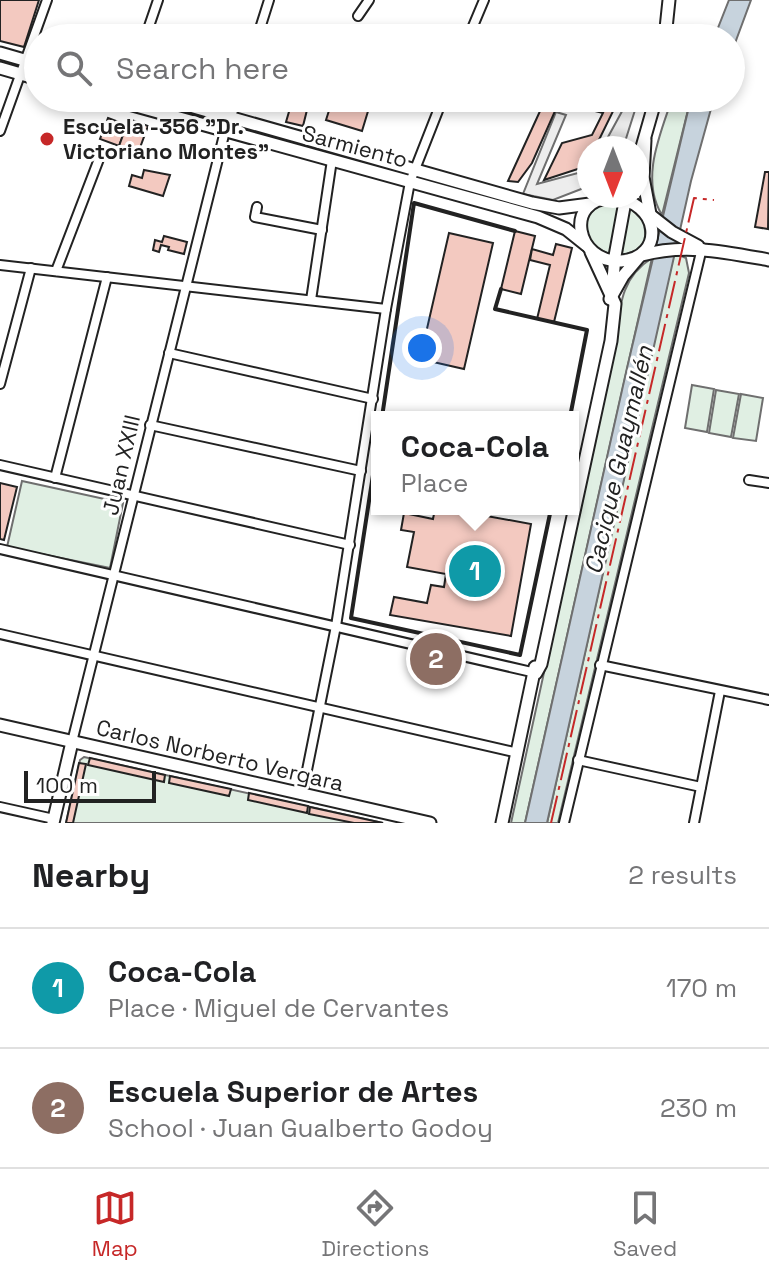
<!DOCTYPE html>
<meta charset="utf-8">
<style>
:root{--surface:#fff;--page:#f2f2f2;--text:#202124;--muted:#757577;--line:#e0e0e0;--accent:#c62828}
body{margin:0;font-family:"Space Grotesk",sans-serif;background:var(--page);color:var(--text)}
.compass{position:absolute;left:577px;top:136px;width:72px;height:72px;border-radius:50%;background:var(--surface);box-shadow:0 4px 12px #0003;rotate:180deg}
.scale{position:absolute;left:24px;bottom:20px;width:132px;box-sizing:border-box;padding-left:8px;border:4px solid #222;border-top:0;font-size:22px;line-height:28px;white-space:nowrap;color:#222;-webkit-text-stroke:6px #fff;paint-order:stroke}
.you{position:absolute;left:422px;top:348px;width:28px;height:28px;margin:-20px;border:6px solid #fff;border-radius:50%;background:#1a73e8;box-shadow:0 0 0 12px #1a73e833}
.badge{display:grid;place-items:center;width:52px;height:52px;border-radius:50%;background:var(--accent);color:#fff;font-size:26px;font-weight:700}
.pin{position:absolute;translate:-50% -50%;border:4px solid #fff;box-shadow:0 2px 8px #0006}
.popup{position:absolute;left:371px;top:411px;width:208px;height:104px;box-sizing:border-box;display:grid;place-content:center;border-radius:0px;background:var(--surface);filter:drop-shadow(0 2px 6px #0005);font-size:26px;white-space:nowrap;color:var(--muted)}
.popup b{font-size:30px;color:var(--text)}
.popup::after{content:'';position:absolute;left:50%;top:100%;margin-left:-16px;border:16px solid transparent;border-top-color:var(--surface)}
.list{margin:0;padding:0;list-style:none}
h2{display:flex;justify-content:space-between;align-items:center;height:104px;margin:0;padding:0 32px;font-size:34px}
h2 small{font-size:26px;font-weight:400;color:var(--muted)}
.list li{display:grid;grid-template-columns:52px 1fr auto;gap:24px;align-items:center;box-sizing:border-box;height:120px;padding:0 32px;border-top:2px solid var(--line)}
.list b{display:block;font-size:30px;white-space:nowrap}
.list p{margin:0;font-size:26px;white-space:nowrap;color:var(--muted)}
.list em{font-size:26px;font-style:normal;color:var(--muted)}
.icon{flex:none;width:44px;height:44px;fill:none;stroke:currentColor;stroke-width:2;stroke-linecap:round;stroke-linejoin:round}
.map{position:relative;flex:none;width:769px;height:823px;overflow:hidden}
.search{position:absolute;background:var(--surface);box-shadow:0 4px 12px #0003;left:24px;right:24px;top:24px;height:88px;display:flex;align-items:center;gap:20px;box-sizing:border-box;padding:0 28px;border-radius:44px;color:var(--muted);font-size:30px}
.sheet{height:344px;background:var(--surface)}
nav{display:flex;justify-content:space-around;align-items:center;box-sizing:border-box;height:112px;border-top:2px solid var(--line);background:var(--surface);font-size:22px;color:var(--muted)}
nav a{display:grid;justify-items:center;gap:4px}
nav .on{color:var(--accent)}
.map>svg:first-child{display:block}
</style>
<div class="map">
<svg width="769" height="823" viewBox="0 0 769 823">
<rect width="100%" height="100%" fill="#fff"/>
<g fill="#e0efe3" stroke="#6f6f6f" stroke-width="2">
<path d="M672 99 689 106 662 215C640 179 660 135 672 99Z"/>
<path d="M602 203H619L610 255 590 244C583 223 582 217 602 203Z"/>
<path d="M630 207 644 222 646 240 638 250 620 256Z"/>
<path d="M674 253 686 258 689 273 558 823H547Z"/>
<path d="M652 258 525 823H511L613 358C621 319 614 282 652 258Z"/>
<path d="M692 385 714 389 707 432 685 428Z"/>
<path d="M716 390 739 394 731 437 709 433Z"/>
<path d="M741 394 763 398 756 441 733 438Z"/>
<path d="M22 481 123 503 110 568 7 547Z"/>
<path d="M84 757 383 823H66L80 760Z"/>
</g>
<g fill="#ededed" stroke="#6f6f6f" stroke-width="2">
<path d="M626 104 636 107 623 148H602Z"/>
<path d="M556 112 566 115 537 184 589 170V186L553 200 523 194Z"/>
</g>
<g fill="#c7d3dd" stroke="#6f6f6f" stroke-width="2">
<path d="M729 0H751L731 54V38H714Z"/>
<path d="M691 98H714L691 181 547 823H525L627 368Z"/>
</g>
<g fill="#f3c9c0" stroke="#222" stroke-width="2">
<path d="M0 0H39L24 47 0 41Z"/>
<path d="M293 98H310L303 126 286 122Z"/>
<path d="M333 98H372L362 131 326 120Z"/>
<path d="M546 98 619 99 595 148H589L587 166 544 180 562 143 592 135 603 113 579 107 575 111 564 108 555 111 532 163 518 182 508 181Z"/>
<path d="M108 118 127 125 119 146 100 139Z"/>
<path d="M129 119 148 126 138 153 119 146Z"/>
<path d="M144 170 170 175 163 196 129 186 132 175 142 178Z"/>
<path d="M765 172H769L768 229 755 227Z"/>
<path d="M515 231 535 236 521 294 501 289Z"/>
<path d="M449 233 493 243 464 369 420 359Z"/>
<path d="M164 236 187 242 184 254 168 250 169 247 161 245 159 252 153 250 155 240 162 242Z"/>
<path d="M556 244 572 248 554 322 537 319 550 265 530 260 532 249 553 255Z"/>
<path d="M0 483 17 487 4 540 0 539Z"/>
<path d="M435 509H448L531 524 511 636 390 615 394 597 427 603 431 585 444 587 446 574 407 567 414 532 401 530 404 513 433 519Z"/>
<path d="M90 758 165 775 164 782 88 765Z"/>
<path d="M79 763 86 764 73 823H66Z"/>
<path d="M170 776 231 789 229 796 169 783Z"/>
<path d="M249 793 308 806 307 813 248 800Z"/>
<path d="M310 807 383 823H354L309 814Z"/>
</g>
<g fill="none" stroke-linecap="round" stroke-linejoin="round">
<g stroke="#222" stroke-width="12">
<g id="street">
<path d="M358 16 369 0"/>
<path d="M145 38 158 0"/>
<path d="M257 38 269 0"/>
<path d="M468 38 484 0"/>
<path d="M0 131 47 0"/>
<path d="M257 207 255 217 322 230"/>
<path d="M0 265 386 309"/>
<path d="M56 271 99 159"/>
<path d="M311 300 332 160"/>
<path d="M169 353 373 399"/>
<path d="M0 384 31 268"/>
<path d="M150 425 361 471"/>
<path d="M0 465 350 545"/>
<path d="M55 478 107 277"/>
<path d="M749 480 769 483"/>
<path d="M0 549 536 673"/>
<path d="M0 634 518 753"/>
<path d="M600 665 769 700"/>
<path d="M72 742 225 131 238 98"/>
<path d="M578 760 701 787"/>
<path d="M302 795 336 626 386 309 410 182 443 98"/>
<path d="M0 807 54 819"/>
<path d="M564 823 702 248"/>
<path d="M694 823 720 691"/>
</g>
</g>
<g stroke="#222" stroke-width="15">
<g id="secondary">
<path d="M665 38 669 0"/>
<path d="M0 53 38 64"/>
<path d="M0 68 38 79"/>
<path d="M107 98 538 217 566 229 586 245"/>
<path d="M162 98 532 203 559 208 590 204"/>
<path d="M645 140 643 177 650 214"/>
<path d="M642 147 656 98"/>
<path d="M611 198C661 200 666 258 621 261 575 263 564 199 611 198Z"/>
<path d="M649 214 672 232 698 246"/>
<path d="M642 255C685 243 725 252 769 260"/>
<path d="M612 292 615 256 626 196"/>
<path d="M610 299 623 276 639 257"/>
<path d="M536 673 541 664 611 341 615 304 591 252"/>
<path d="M0 725 430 823"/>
<path d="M53 823 72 742"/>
<path d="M502 823 535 667"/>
</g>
</g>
<use href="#street" stroke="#fff" stroke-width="8"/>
<use href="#secondary" stroke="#fff" stroke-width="11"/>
<g stroke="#222" stroke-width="4">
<path d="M501 289 495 309 587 330 570 417"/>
<path d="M382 417 414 203 515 231"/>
<path d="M377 449 351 618 520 655 551 509"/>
</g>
<path stroke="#c62828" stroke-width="2" stroke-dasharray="28 6 4 6" stroke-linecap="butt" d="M551 823 694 198 714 200"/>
</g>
<circle fill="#c62828" stroke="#fff" stroke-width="3" cx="47" cy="139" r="8"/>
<g text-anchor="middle" stroke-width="6" stroke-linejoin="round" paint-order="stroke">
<g font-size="22" font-weight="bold" fill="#222" stroke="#fff" text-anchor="start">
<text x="63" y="134">Escuela -356 "Dr.<tspan x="63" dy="25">Victoriano Montes"</tspan></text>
</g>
<g font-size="22" fill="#222" stroke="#fff">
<text transform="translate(355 146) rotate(15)" y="8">Sarmiento</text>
<text transform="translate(121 465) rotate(-77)" y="8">Juan XXIII</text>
<text transform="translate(220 755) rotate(13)" y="8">Carlos Norberto Vergara</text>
</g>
<g font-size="24" font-style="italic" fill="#222" stroke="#fff">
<text transform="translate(619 460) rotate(-77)" y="8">Cacique Guaymallén</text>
</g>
</g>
</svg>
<svg class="compass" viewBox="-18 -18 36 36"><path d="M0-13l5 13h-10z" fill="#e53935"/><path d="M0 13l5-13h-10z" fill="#757577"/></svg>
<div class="scale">100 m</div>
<div class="you"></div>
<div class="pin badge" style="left:475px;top:571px;background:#0f9aa8">1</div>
<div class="popup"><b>Coca-Cola</b>Place</div>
<div class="pin badge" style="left:436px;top:659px;background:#8d6e63">2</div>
<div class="search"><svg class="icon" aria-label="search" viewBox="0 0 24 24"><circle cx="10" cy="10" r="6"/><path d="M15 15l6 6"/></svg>Search here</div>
</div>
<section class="sheet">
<h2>Nearby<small>2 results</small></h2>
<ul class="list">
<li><span class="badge" style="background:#0f9aa8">1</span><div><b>Coca-Cola</b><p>Place · Miguel de Cervantes</p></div><em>170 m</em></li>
<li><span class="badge" style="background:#8d6e63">2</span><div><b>Escuela Superior de Artes</b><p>School · Juan Gualberto Godoy</p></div><em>230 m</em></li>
</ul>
</section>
<nav>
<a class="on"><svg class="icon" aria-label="map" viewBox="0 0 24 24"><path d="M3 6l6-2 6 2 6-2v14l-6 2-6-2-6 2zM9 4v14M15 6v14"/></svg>Map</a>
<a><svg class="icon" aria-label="directions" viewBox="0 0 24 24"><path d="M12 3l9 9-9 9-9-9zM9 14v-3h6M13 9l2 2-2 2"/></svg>Directions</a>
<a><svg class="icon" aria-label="saved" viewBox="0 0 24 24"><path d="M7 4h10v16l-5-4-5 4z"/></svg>Saved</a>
</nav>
